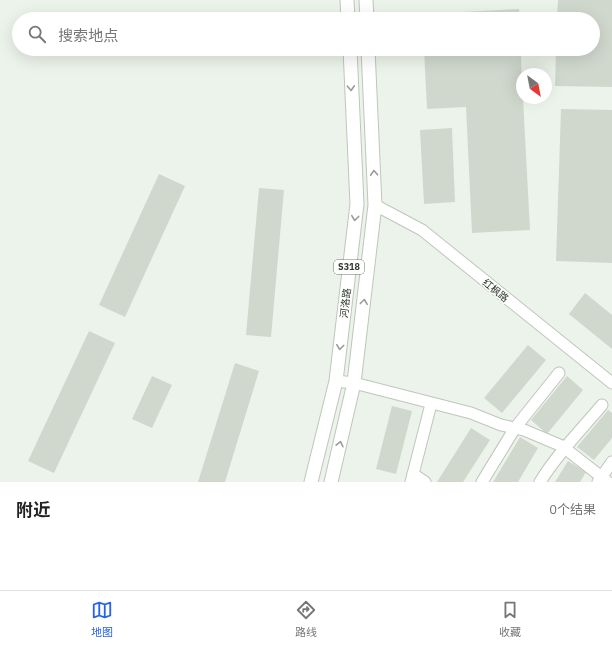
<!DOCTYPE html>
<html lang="zh">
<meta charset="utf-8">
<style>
:root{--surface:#fff;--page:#f6f6f6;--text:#222;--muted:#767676;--line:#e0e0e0;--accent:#2563eb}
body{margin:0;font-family:"IBM Plex Sans","Noto Sans SC",sans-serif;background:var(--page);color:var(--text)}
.compass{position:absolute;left:516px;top:68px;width:36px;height:36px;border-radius:50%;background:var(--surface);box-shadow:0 4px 16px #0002;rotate:148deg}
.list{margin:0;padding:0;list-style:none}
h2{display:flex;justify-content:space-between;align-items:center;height:52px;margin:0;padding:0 16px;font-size:17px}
h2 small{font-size:13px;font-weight:400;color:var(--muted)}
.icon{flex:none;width:22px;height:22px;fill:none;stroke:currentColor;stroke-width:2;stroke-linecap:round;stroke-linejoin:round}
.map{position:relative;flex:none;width:612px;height:482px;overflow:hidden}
.search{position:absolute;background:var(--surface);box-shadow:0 4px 16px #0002;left:12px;right:12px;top:12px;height:44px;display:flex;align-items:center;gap:10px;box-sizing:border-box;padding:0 14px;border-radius:22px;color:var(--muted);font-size:15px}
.sheet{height:108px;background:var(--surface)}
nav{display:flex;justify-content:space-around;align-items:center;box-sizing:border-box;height:56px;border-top:1px solid var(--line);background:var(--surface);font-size:11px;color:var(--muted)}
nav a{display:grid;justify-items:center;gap:2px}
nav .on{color:var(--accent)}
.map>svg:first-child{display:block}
</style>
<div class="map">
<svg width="612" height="482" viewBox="0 0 612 482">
<rect width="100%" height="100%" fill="#ecf3ea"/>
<g fill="#d0d8ce">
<path d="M558 0H612V87L555 86 556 49H593V19H557Z"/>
<path d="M519 9 520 19H422V14Z"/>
<path d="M424 49H521L522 98H523L530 230 472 233 466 107 427 109Z"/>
<path d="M561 109 612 110V263L556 261Z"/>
<path d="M452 128 455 202 424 204 420 130Z"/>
<path d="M159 174 185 186 125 317 99 305Z"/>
<path d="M259 188 284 190 271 337 246 335Z"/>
<path d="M585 293 612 315V349L569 314Z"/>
<path d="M89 331 115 343 54 473 28 461Z"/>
<path d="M528 345 546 360 502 413 484 398Z"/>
<path d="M235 363 259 371 225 482H198Z"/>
<path d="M152 376 172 385 152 428 132 419Z"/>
<path d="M567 376 583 390 547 434 531 420Z"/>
<path d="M392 406 412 411 396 474 376 469Z"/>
<path d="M608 410 612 413V438L594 460 577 447Z"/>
<path d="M471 428 490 440 463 482H437Z"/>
<path d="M520 437 538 448 518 482H493Z"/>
<path d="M568 461 586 472 580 482H555Z"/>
</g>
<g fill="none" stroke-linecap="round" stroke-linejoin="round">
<g stroke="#bfc6bd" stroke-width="13">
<g id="minor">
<path d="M375 205 422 230 612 383"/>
<path d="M336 381 354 383 471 413 501 425 524 430 562 446 608 482"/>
<path d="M413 474 425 482"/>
<path d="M411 482 431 404"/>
<path d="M482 482 515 428 559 373"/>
<path d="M540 482C557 454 581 430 602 405"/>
<path d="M598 482 612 462"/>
</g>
</g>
<g stroke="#bfc6bd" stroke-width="15">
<g id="major">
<path d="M347 0 348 19"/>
<path d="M366 0 367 19"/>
<path d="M311 482 336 381 357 204 350 49"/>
<path d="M331 482 354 383 375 205 368 49"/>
</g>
</g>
<use href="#minor" stroke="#fff" stroke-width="11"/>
<use href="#major" stroke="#fff" stroke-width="13"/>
</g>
<defs><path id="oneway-chevron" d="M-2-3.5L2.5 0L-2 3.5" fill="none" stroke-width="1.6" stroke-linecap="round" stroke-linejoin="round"/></defs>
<g stroke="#9a9b9a">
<use href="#oneway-chevron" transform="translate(351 88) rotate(87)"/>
<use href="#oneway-chevron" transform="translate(374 173) rotate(-93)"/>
<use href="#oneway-chevron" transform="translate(355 218) rotate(97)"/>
<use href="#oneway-chevron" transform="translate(364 302) rotate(-83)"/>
<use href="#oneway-chevron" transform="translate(340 347) rotate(97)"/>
<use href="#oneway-chevron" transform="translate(340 444) rotate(-77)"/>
</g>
<g text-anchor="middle" stroke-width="3" stroke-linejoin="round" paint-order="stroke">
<rect fill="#fcfffb" stroke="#707370" stroke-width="1" x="334" y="260" width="30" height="14" rx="3"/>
<g font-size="9" font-weight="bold" fill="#343734">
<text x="349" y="270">S318</text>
</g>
<g font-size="10" fill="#343734" stroke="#fcfffb">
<text transform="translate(496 290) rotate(39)" y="4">红枫路</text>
<text transform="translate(345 303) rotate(-83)" y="4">河洛路</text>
</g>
</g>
</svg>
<svg class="compass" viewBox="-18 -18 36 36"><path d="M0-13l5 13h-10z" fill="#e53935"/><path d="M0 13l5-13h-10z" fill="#767676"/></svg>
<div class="search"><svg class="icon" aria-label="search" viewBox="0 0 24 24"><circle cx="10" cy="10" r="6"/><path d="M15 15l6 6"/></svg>搜索地点</div>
</div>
<section class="sheet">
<h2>附近<small>0个结果</small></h2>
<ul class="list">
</ul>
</section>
<nav>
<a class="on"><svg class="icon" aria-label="map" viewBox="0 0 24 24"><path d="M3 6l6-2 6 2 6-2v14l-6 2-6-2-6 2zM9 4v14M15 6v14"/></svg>地图</a>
<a><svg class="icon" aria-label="directions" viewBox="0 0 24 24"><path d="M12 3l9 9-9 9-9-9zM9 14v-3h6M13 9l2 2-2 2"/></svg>路线</a>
<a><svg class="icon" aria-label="saved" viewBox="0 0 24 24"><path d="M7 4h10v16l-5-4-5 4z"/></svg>收藏</a>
</nav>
